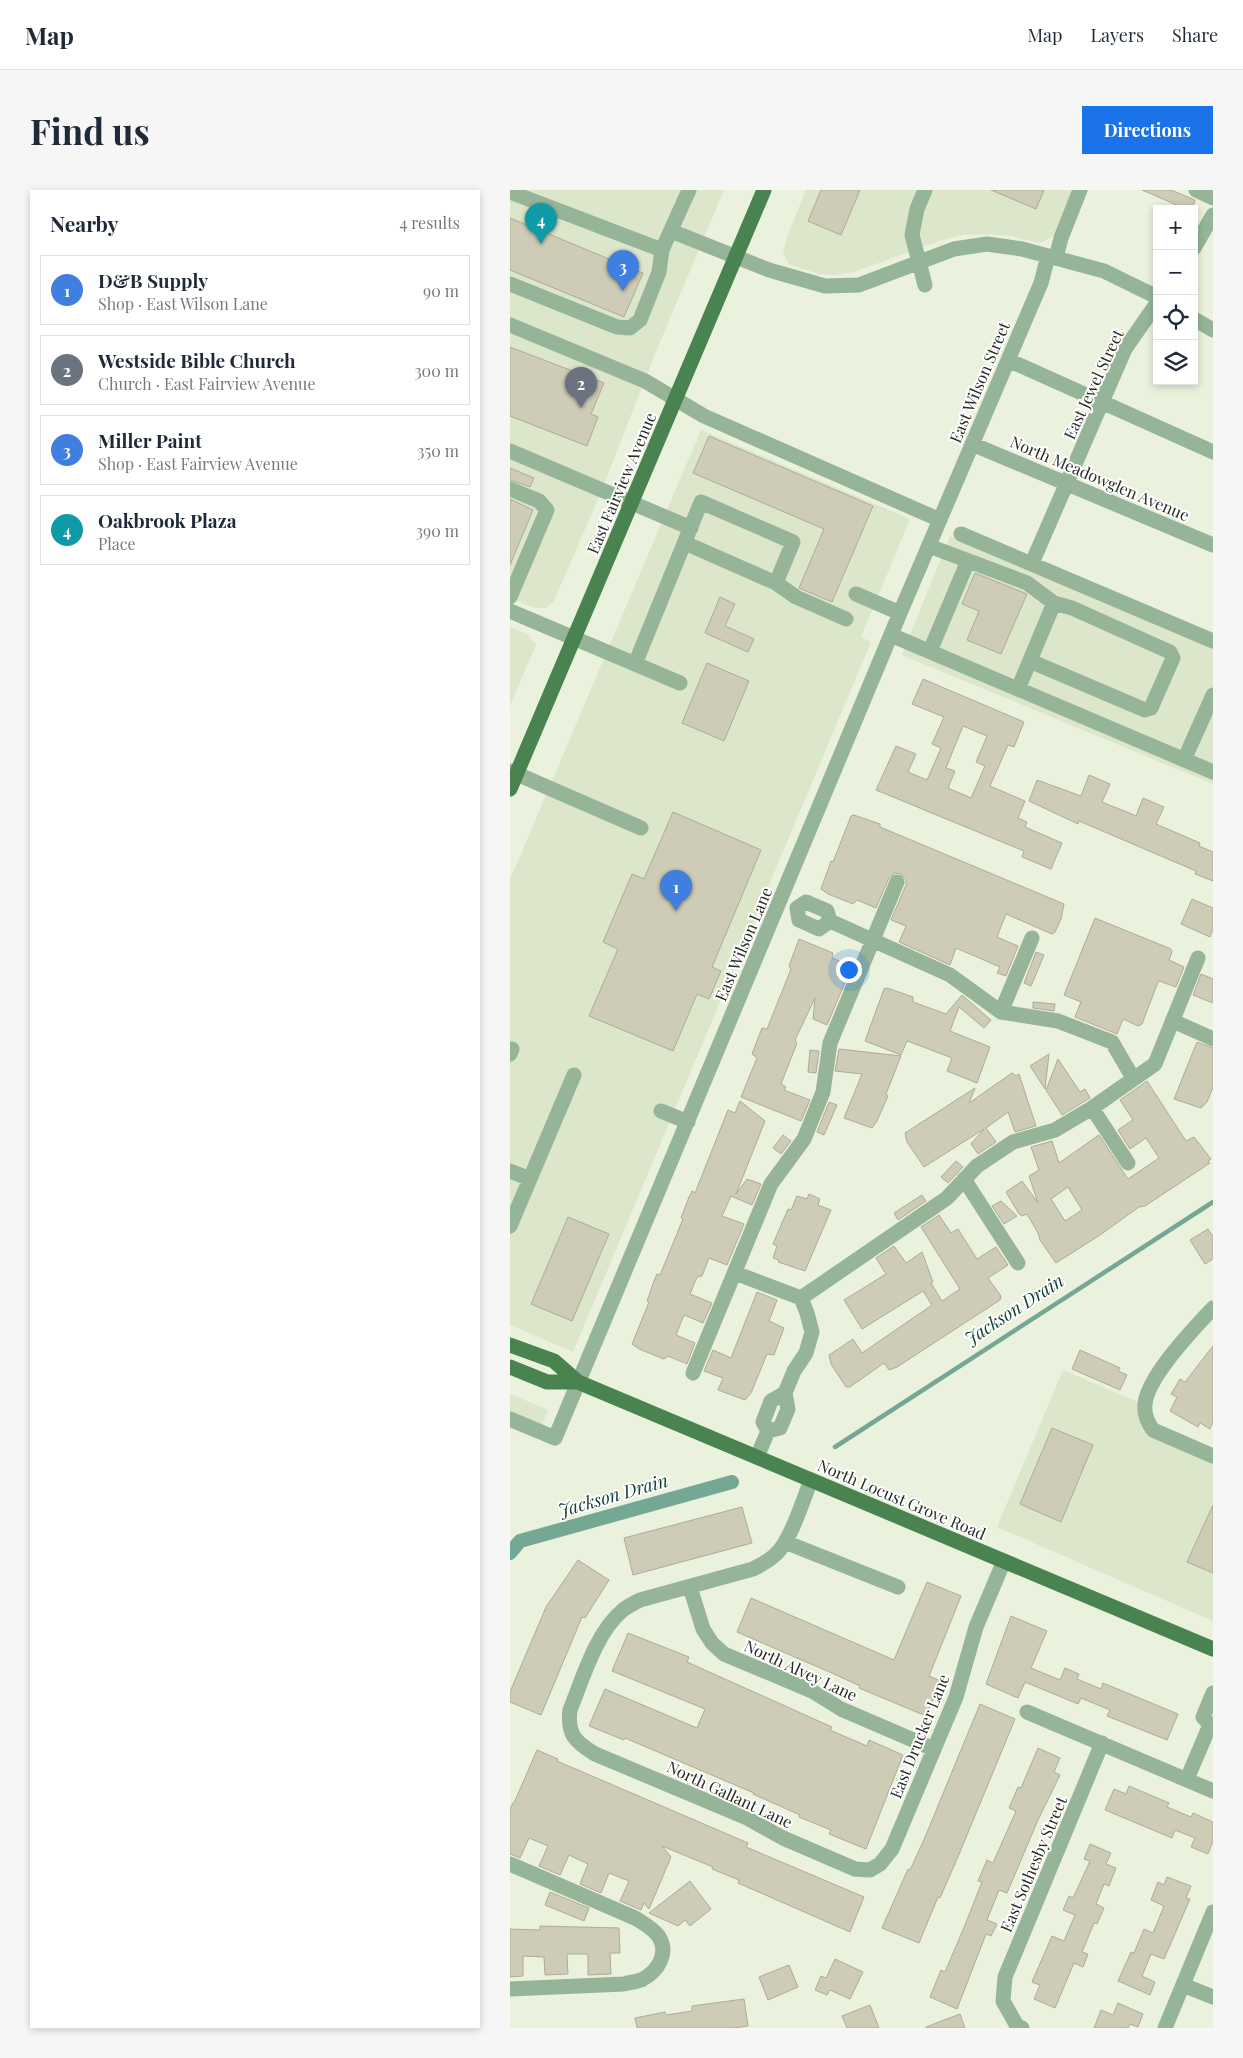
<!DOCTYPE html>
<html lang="en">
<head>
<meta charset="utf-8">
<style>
  :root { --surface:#fff; --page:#f6f6f7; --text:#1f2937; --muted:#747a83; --line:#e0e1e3; --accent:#1a73e8 }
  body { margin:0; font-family:"Playfair Display",serif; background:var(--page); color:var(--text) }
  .controls { position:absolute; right:15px; top:15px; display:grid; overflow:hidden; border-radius:0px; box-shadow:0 2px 8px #0003 }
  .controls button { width:45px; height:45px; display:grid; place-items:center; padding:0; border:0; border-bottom:1px solid var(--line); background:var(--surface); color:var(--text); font:25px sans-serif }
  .you { position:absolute; left:338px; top:779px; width:18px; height:18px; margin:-12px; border:4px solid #fff; border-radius:50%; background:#1a73e8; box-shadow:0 0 0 8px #1a73e833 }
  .badge { display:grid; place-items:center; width:32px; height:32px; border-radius:50%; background:var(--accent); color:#fff; font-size:16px; font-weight:700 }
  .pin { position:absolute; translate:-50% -41px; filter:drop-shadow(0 1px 2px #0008) }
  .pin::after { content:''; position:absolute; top:26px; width:18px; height:15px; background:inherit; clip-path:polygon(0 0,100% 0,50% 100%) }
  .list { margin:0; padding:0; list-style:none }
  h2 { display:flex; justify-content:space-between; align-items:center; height:65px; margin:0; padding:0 20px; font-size:21px }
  h2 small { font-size:16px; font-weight:400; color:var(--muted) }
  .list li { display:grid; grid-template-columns:32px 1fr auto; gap:15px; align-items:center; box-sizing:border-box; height:70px; margin:0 10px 10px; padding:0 10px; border:1px solid var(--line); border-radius:0px }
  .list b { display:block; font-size:19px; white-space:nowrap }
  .list p { margin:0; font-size:16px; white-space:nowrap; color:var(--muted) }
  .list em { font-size:16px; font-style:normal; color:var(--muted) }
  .icon { flex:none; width:28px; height:28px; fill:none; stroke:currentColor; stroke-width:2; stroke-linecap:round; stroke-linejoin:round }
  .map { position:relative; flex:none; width:703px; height:1838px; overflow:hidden; border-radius:0px }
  header { display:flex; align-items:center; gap:30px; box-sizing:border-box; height:70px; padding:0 25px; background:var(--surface); border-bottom:1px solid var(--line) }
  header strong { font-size:24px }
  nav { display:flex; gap:28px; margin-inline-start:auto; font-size:18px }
  .intro { display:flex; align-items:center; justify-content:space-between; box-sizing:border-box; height:120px; padding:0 30px }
  h1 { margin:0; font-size:35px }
  .button { padding:12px 22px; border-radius:0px; background:var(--accent); color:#fff; font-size:18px; font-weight:700 }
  main { display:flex; gap:30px; padding:0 30px }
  aside { flex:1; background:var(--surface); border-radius:0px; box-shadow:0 2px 8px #0003 }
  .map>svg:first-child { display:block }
  .built { fill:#dce6ca }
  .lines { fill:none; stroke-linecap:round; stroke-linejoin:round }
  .stream { stroke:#75a795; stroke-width:4.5 }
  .canal { stroke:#75a795; stroke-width:14 }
  .building { fill:#cecbb6; stroke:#aeab96; fill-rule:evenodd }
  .minor { stroke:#96b598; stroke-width:15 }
  .major { stroke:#498450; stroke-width:15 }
  .labels { text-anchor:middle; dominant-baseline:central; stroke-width:4; stroke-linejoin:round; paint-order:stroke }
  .street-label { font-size:16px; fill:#282b23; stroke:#fff }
  .water-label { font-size:18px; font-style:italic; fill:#144033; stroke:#fff }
</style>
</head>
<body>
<header>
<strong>Map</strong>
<nav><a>Map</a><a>Layers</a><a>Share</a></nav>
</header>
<div class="intro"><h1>Find us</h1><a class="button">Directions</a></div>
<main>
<aside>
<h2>Nearby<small>4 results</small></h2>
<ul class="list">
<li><span class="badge" style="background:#3f7fe0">1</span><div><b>D&amp;B Supply</b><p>Shop · East Wilson Lane</p></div><em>90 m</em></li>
<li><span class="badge" style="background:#6b7280">2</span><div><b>Westside Bible Church</b><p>Church · East Fairview Avenue</p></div><em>300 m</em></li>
<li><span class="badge" style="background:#3f7fe0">3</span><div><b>Miller Paint</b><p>Shop · East Fairview Avenue</p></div><em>350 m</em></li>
<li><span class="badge" style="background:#0f9aa8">4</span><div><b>Oakbrook Plaza</b><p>Place</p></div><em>390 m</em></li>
</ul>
</aside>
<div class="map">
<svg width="703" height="1838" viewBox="0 0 703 1838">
  <rect width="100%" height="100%" fill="#eaf1dc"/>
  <path class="built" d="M0,0h214l-69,164 -57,145 -44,102 -8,7h-11l-25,-10z
    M296,0h273l-20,48 -6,-2 -13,7 -29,-7 -24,-2 -23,1 -22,5 -88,32 -19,3 -16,-1 -30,-10 -6,-11 4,-16z
    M191,240l209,89 -49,118 10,5 -298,710 -63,-27v-445z
    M440,346l263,111v137l-311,-129z
    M0,437l17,7 9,11 -26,60z
    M553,1180l80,34 4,23 66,31v163l-216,-94z
    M0,1204l38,16 -12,29 -26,-11z"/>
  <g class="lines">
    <path class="stream" d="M325,1257l378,-245"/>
    <path class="canal" d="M0,1363l10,-12 212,-59"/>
  </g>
  <path class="building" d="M311,0h39l-19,45 -33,-14z
    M481,0h53l-8,19z
    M632,0h29l24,10 -3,9h-6z
    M0,28l133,55 -19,44 -114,-47z
    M0,157l94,36 -13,31 7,3 -11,29 -77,-30z
    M199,246l164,70 -41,96 -33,-14 25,-59 -131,-56z
    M0,278l24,10 -4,9 -20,-7z
    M0,309l23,11 -23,55z
    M465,383l52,21 -26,60 -34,-14 12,-29 -17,-7z
    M210,407l15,7 -10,22 29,13 -6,13 -43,-19z
    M197,473l42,18 -25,60 -42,-18z
    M413,489l101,43 -10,25 -6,-2 -18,41 35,15 -7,17 9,4 -2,5 37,16 -11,26 -29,-12 2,-6 -148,-61 20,-44 20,8 -8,18 19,8 14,-32 -9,-4 12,-27 -32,-13zM453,536l24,10 -11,26 9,4 -14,32 -23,-10 7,-17 -9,-3z
    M579,585l21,9 -8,18 32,13 2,1 7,-18 21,9 -8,17 44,19 -1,3 14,6v29l-18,-7 1,-3 -117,-50 -1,3 -49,-23 8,-21 44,16z
    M163,622l88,38 -49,117 9,4 -12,28 -12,-5 -24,57 -84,-35 29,-67 -15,-7 29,-68 12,5z
    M344,625l26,9v3l184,77 -3,15 -6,13 -3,2 -46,-20 -9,23 21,9 -12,30 -9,-3 3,-6 -44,-19 -6,17 -51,-23 7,-16 -15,-6 15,-35v-5l-5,-6 -6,-1 -6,5 -13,30 -19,-8 -4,4 -25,-10 -7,-5 10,-28 2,1 18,-46z
    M682,709l21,9v21l-3,8 -29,-13z
    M585,728l76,31 1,3 -3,8 15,7 -8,20 -17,-6 -1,1 -16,42 -4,2 -15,-7 -6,15 -42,-17 6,-15 -17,-7z
    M289,749l34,14 -1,5 20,8 -25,59 -14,-6 2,-21 -20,42 2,3 -16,41 5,3 -2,3 26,10 -9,21 -60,-24 16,-39 -5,-4 10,-26 5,1 24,-60 -2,-3z
    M526,762l8,3 -13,31 -7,-3z
    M691,784l12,5v24l-20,-8z
    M377,798l26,9v5l33,12 16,-19 29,25 -7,8 -25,-21 -9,24 40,16 -13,36 -30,-12 5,-13 -26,-10 -19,-7 -6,14 -36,-14 19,-52z
    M523,812l22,2 -1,7 -21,-3z
    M687,852l16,6v39l-6,15 -6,6 -27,-9z
    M329,859l62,7 -15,38 2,2 -11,25 -5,7 -28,-10 18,-44 -27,-3z
    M300,860l9,1 -3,22 -8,-1z
    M539,864l-4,35 -15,-23z
    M548,869l22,33 5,-3 5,9 -28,17 -16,-25z
    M502,883l4,3 3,-2 17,52 -21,6 -7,-20 -22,16 10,14 -18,12 -7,-10 13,-15 -60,38 -17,-25 -2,-9 70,-45 -6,15z
    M637,891l39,60 8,-4 17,22 -3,2 2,2 -65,43 -6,1 -39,28 -44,28 -16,-23 -2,-7 -11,-19 -5,2 -3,-2 -13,-22 16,-11 16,22 -9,-27 10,-6 -8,-23 21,-6 7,22 40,-28 29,44 31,-21 -13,-20 -16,11 -12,-19 15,-10 -13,-20zM558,997l14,23 -17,11 -14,-22z
    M230,911l25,20 -29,73 11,-15 14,5 -9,21 -21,-9 -9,20 22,8 -17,41 -18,-7 -7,18 -5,1 -7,17 22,9 -9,20 -19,-8 -8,20 19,8 -8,21 -19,-8 -4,3 -25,-10 -7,-5 17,-42 -2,-1 7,-20 3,-7 3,1 23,-56 -2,-1 8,-21 3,-6 3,2 33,-83 7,3z
    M319,912l8,3 -13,30 -7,-3z
    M273,945l8,6 -10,13 -8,-6z
    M446,971l7,6 -15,16 -7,-6z
    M299,1004l11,5 -2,6 13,5 -26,61 -27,-9 1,-2 -6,-2 4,-12 -4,-2 15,-35 3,1 6,-14 10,3z
    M412,1005l4,6 -28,19 -4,-7z
    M491,1011l16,15 -13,8 -12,-18z
    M429,1025l12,18 7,-4 19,30 19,-12 12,18 -20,13 13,18 -1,4 -103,67 -8,3 -5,-7 -34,24h-4l-15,-23 -2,-9 24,-16 9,14 70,-48 -9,-14 -61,38 -18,-29 42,-26 -10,-16 18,-12 12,17 16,-11 11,30 -2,1 11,18 18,-12 -39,-62z
    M58,1027l41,17 -37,87 -41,-17z
    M698,1039l5,7v23l-8,5 -15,-24z
    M247,1102l20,8 -8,21 15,7 -10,27 -7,-1 -16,39 -6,7 -27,-10 5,-12 -19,-7 9,-21 18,8z
    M703,1156v76l-3,7 -10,-6 -2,4 -28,-16 7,-14 -6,-3 9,-15 5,3z
    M570,1160l40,18 -2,3 9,4 -7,15 -48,-21z
    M542,1238l41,17 -32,77 -41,-18z
    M703,1315v68l-26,-11z
    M232,1317l10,36 -119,32 -9,-37z
    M68,1370l31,20 -24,38 -3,-1 -41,98 -31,-13v-10l36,-85z
    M417,1392l34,14 -32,80 12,5 -15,35 -67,-28 1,-2 -26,-12 -97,-42 14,-34 143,62z
    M501,1426l36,15 -16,37 29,12 5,-12 14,6 -2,5 24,10 2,-6 75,31 -11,26 -60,-24 3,-6 -29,-12 -3,6 -53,-22 -7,16 -32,-14z
    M118,1443l61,24 -2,5 145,65 -2,3 37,16 2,-6 34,15 -37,94 -37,-15 2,-4 -32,-13 1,-2 -47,-21 1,-1 -129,-55 -1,2 -35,-14 16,-37 92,39 8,-19 -93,-38z
    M470,1514l35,15 -55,133 -20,46 -2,-1 -19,46 -37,-15 26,-59 2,1 13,-28z
    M528,1558l22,10 -6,14 6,3 -22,45 -31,73 -8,-3 -12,30 10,4 -6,12 -5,-2 -29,75 -27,-12 11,-27 4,2 20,-47 17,-43 -4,-1 9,-21 6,3 23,-52 -7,-3 9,-21 3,1z
    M27,1560l21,9 -1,2 191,82 -2,4 118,50 -14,35 -112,-49 1,-3 -27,-11 1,-2 -51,-21 9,11 -22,52 -5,-6 -3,7 -21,-9 9,-20 -20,-8 -8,20 -21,-9 8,-20 -19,-9 -9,20 -21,-9 9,-20 -19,-8 -9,20 -10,-4v-45l3,-6h1z
    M619,1596l40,17 -2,4 24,10 2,-4 20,9v19l-5,13 -17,-7 4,-9 -20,-8 -3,8 -67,-28 9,-21 12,5z
    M580,1654l21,9 -5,11 10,4 -7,18 -5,-2 -8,20 8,4 -7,16 -3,-1 -12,29 6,2 -5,13 -9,-4 -19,45 -21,-9 6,-14 -8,-3 20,-46 12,5 11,-26 -12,-5 6,-14 4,2 17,-37 -6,-2z
    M657,1687l24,9 -5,12 4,1 -26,60 -13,-5 -9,22 13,6 -5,13 -32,-14 13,-29 3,1 10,-24 9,4 11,-27 -13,-6 7,-18 6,3z
    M180,1691l21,28 -21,17 -5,-6 -7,6 -29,-13z
    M40,1702l39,16 -5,13 -39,-16z
    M30,1736l79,2 1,25h-10l1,21 -23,1v-21h-21l1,20 -23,1 -1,-18 -21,-1v20l-13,1v-48l30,1z
    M325,1769l28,13 -13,27 -20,-9 -3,5 -12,-5 6,-14 5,2z
    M279,1775l9,22 -30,13 -9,-23z
    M234,1809l4,27 -14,2h-97l-2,-10 30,-6 1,3 26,-4v-5z
    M608,1813l25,11 -5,13 -8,-3 -2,4h-34l7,-18 12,5z
    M360,1815l9,23h-32l-5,-12z
    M450,1824l5,14h-39v-1z"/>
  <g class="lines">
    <path class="minor" d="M415,0l-8,19 -5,26 13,50
      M686,0l17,8
      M0,2l152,58
      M161,41l98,39 56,16 34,-1 95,-36 33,-5 35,5 82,22 53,26
      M684,58l19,-33
      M546,68l5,-20 19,-48
      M0,94l107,43 13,1 10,-8 19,-48 3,-22 27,-60
      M684,129l19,11
      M0,135l135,56 59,35 236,104
      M498,170l205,92
      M462,254l241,101
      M0,261l181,77
      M0,299l29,12 8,9 -37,87
      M451,344l252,107
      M419,356l98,37 27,20 -36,86
      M522,373l93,-214 32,-46
      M266,393l20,14 50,22
      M346,404l44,19
      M0,421l170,72
      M381,445l322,137
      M420,461l38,-90
      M520,471l115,49 6,-2 22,-50 -3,-6 -98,-44 -18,-5
      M125,474l66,-162 92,40 -17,41 -91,-40
      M674,570l29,-65
      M0,581l131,57
      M296,712l21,9 3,10 -11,8 -20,-9 -2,-12z
      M320,731l120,54 51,37 57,9 54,21 21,36
      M491,822l31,-74
      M663,831l40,18
      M0,864l2,-5
      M582,918l36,55
      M151,921l27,11
      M0,981l20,8
      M454,989l54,84
      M0,1036l64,-151
      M225,1083l66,25 6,15 5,19 -6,21 -12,18 -9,22 3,16 -8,19 -12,3 -5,-9 8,-21 14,-8
      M291,1108l146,-100 30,-32 36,-24 42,-12 37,-22 63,-44 43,-106
      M703,1118c-19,20 -67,70 -68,97 -1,9 3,18 8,25l60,26
      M183,1183l78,-189 33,-45 19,-47 7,-49 67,-161
      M0,1229l45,19 345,-825 141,-330 7,-27
      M247,1267l11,-26
      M301,1290c-8,20 -20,60 -35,74 -7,7 -15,11 -23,15l-113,31c-6,3 -12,6 -17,10 -27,22 -40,68 -53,100 -3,24 5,32 25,44l150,63 38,21 72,31 15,1 10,-6 12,-15 64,-152 20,-70 28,-66
      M275,1352l113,45
      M180,1397l13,42 9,14 12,11 88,37 29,18 93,40
      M703,1503l-10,24 7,8h3
      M517,1522l186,79
      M677,1589l23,-54
      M0,1674l125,54c8,5 19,11 24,19 10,16 -1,34 -16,42 -5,3 -13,3 -19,5l-114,5
      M673,1795l30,12
      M512,1838l-5,-2 -14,-25 2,-24 97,-234
      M655,1838l48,-116"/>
    <path class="major" d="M0,599l254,-599
      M0,1155l44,16 24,21 635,267
      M0,1177l37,15h31"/>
  </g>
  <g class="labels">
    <g class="street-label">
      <text transform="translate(469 192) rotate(-67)">East Wilson Street</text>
      <text transform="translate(583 194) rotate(-65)">East Jewel Street</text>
      <text transform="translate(590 288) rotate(23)">North Meadowglen Avenue</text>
      <text transform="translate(111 293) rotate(-67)">East Fairview Avenue</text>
      <text transform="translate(233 754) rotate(-67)">East Wilson Lane</text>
      <text transform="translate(392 1309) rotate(23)">North Locust Grove Road</text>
      <text transform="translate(291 1480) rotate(25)">North Alvey Lane</text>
      <text transform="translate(409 1546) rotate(-68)">East Drucker Lane</text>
      <text transform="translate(220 1604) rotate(25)">North Gallant Lane</text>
      <text transform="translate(523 1674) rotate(-67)">East Sothesby Street</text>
    </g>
    <g class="water-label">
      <text transform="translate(504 1119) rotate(-33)">Jackson Drain</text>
      <text transform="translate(103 1305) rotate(-16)">Jackson Drain</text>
    </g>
  </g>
</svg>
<div class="controls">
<button>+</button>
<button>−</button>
<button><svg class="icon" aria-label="locate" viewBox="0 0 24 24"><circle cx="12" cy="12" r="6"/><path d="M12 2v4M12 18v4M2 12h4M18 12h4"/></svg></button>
<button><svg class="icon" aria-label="layers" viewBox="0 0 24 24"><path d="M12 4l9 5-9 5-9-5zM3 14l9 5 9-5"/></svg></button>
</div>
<div class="you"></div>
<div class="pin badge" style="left:166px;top:721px;background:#3f7fe0">1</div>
<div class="pin badge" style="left:71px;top:218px;background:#6b7280">2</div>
<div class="pin badge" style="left:113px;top:101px;background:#3f7fe0">3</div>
<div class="pin badge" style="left:31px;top:54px;background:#0f9aa8">4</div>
</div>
</main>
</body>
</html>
